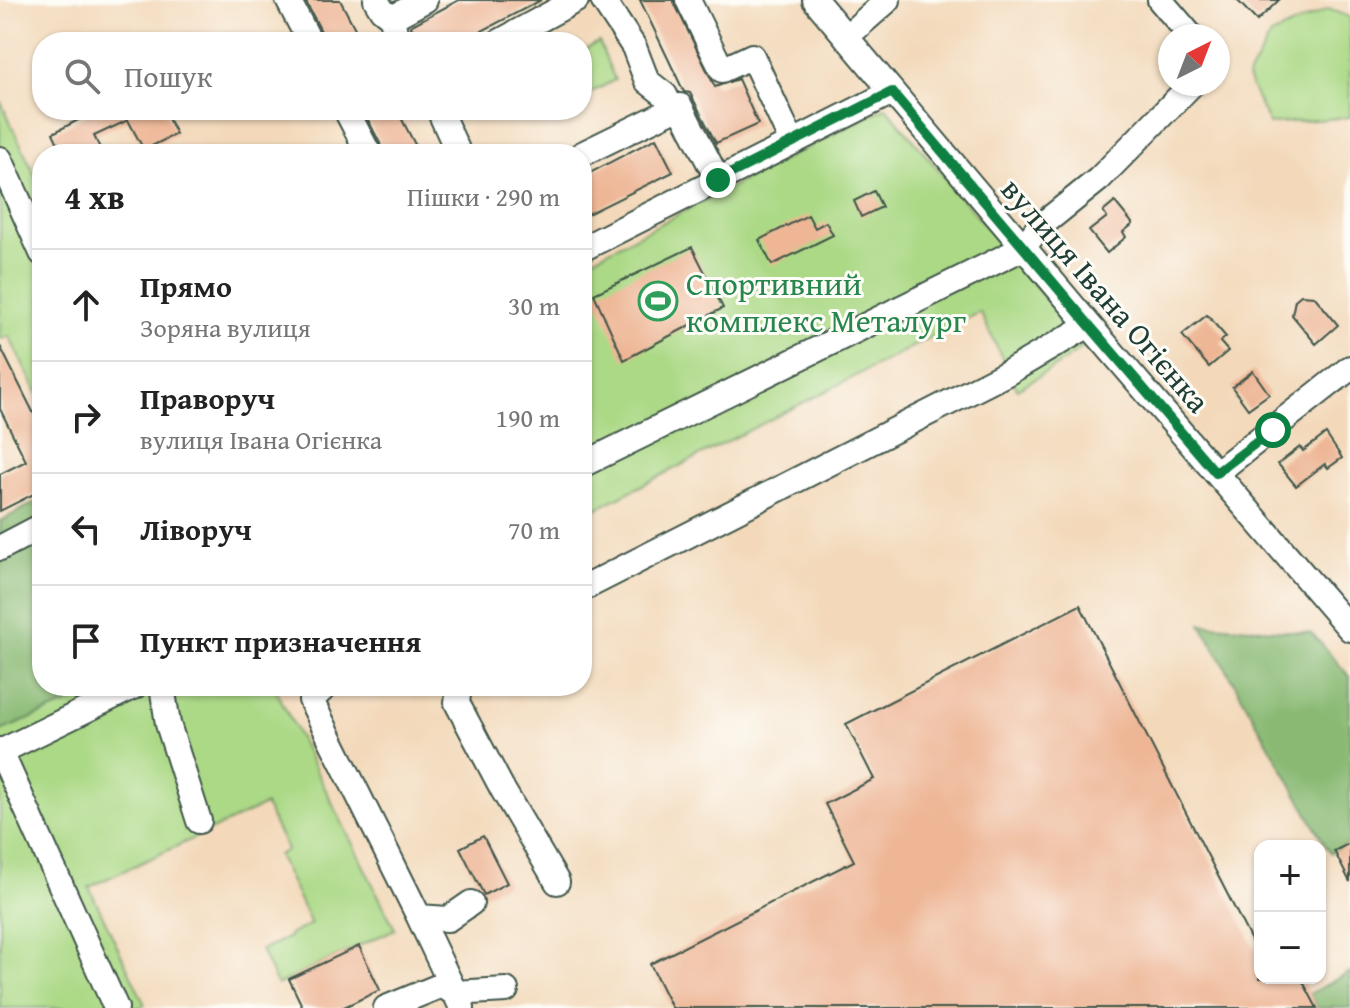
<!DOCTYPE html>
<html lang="uk">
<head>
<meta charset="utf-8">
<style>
  :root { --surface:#fff; --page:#f2f2f2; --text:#222; --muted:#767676; --line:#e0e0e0 }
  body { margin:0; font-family:"Gentium Book Plus",serif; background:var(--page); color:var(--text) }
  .controls { position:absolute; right:24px; bottom:24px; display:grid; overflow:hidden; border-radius:16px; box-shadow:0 2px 6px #0004 }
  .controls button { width:72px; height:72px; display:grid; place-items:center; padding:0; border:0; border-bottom:2px solid var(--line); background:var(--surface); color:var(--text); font:40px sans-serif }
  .compass { position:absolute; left:1158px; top:24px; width:72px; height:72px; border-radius:50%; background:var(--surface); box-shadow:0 2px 6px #0004; rotate:42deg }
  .stop { position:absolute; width:24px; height:24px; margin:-18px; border:6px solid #0b8043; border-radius:50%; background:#fff }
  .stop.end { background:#0b8043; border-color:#fff; box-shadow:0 2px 8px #0008 }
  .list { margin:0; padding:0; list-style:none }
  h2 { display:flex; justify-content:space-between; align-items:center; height:104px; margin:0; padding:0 32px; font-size:34px }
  h2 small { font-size:26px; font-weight:400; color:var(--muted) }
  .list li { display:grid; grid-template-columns:52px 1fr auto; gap:24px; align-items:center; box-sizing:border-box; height:112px; padding:0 32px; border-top:2px solid var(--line) }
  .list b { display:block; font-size:30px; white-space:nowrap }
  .list p { margin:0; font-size:26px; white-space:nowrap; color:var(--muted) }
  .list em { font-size:26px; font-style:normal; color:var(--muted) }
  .icon { flex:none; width:44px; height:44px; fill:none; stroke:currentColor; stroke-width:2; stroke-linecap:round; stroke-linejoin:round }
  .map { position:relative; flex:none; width:1350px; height:1008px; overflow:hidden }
  .search { position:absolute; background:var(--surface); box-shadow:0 2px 6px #0004; left:32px; top:32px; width:560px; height:88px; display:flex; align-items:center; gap:20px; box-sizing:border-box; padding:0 28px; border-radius:32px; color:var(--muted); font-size:30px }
  .panel { position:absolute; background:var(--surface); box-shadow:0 2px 6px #0004; left:32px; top:144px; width:560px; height:552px; border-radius:32px }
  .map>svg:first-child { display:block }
  .green { fill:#acd986; stroke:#668b5d; stroke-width:2 }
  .forest { fill:#89b973; stroke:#547b54; stroke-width:2 }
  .building { fill:#eeb695 }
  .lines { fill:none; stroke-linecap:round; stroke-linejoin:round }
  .minor-casing { stroke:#3f5448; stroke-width:28 }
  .minor { stroke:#fff; stroke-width:24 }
  .route { stroke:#0b8043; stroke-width:10 }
  .labels { text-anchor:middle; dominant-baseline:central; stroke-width:6; stroke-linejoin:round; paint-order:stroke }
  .leisure-label { font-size:32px; fill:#27864d; stroke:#fdfcf7; text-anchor:start }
  .street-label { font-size:32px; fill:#1f3d34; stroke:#fdfcf7 }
</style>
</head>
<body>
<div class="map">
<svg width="1350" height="1008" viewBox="0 0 1350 1008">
  <rect width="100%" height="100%" fill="#fdfcf7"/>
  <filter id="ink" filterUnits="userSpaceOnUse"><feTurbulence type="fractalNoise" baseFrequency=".0125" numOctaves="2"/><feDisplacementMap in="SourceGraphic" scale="16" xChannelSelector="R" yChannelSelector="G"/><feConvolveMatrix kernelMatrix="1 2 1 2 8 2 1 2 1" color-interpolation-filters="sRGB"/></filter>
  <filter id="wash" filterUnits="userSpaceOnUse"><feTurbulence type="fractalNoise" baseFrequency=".006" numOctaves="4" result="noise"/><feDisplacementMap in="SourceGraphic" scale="32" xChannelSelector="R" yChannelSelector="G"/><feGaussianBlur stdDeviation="1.8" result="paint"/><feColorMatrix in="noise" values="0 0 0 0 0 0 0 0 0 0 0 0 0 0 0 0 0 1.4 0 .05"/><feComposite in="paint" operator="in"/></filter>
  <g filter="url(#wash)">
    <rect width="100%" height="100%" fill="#f3d9ba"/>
    <path class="green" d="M1328,9l22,8v100l-81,7 -22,-46 24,-43z
      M599,42l16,38 -33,17v-46z
      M0,100l42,90v212l-33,-66 -9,3z
      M886,107l199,239 -30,21 -38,22 -37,-77 -398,204v-252z
      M111,686h163l121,243 -118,56 -16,-35 28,-13v-2l22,-11 -33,-69 9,-5 -22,-45 -176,82 56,118 -7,3h-138v-277z"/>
    <path class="forest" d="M42,499v187h69l-111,45v-210z
      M1201,624l111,9 38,44v166l-20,10z
      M1350,972v36h-33l-8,-14z"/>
    <g id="blocks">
      <path class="building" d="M305,0h35l22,42h-37l-2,-7z
        M459,0h82l-80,42h-41l-2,-7 -8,-9z
        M640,0h33l42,87 23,-8 20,45 -42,19 -26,-50 -6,-1z
        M1237,0h42l-22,21z
        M83,110h81l12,24 -32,16 -16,-30 -34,16 9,18h-40l-10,-21 33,-17z
        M363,110h34l23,44h-36l-2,-7z
        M656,138l17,34 -91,45v-40z
        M874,191l8,16 -21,10 -7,-16z
        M1115,202l18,22 -10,8 3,5 -19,16 -18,-22 18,-14 -4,-5z
        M808,215l7,13 11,-6 7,13 -61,30 -13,-25z
        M692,247l31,61 -99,52 -30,-66z
        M1301,295l13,1 24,29 -22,19 -24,-29 3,-15z
        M1207,315l19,22 -6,5 8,9 -19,16 -27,-32z
        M0,346l42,84v60l-42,21v-37l26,-13 -26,-52z
        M1253,371l16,23 -21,15 -16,-22z
        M1326,434l16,24 -14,10 -3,-4 -29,22 -18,-22 22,-17 3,4z
        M1080,605l180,353v20h41l16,30h-645l-22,-44 204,-103 -29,-57 49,-25 -28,-55z
        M483,836l24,47 -23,12 -24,-47z
        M1350,843v39l-16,-31z
        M359,946l21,44 -38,18h-39l-14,-29z"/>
    </g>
  </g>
  <g filter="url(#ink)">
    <use href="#blocks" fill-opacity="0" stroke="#3f5448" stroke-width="2"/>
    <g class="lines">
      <g class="minor-casing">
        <path id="minor" d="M288,0l22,42
          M376,0l6,10 10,8
          M603,0l31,47 13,34 18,14 7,15
          M688,0l34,70 30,-14 40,86
          M815,0l274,325 261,304
          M1160,0l31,36
          M846,37l42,-37
          M405,42l-9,-5 -4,-19 33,-18
          M499,42l77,-42
          M346,110l23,44
          M439,110l20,44
          M582,154l98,-48 38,74
          M0,159l42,94
          M582,249l310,-157
          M582,465l441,-217 15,-20 61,-49 93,-95
          M1216,473l134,-105
          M0,548l42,-22
          M582,589l427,-217 80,-47
          M162,686l6,38 31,97
          M326,686l-15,14 108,217
          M459,686l-2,17 46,87 54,92
          M0,750l116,258
          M0,752l135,-66
          M386,1008l56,-23 12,8 52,-3
          M462,1008l-43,-91 29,2 23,-16"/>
      </g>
      <use href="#minor" class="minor"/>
    </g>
  </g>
  <g class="lines" filter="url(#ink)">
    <path class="route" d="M718,180l174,-88 197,233 127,148 57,-43"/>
  </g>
  <defs>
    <g id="stadium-ring" transform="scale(2)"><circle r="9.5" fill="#fdfcf7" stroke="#2e9e5b" stroke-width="1.5"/><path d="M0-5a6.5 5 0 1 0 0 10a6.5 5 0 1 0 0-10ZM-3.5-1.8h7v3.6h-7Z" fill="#2e9e5b"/></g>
  </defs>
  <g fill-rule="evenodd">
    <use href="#stadium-ring" x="658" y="301"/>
  </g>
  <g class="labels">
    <g class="leisure-label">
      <text x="686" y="283">Спортивний<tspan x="686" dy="37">комплекс Металург</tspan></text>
    </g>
    <g class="street-label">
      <text transform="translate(1106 295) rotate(49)">вулиця Івана Огієнка</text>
    </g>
  </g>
</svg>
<div class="controls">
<button>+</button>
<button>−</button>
</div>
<svg class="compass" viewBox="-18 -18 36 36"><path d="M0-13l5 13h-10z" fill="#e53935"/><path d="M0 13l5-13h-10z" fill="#767676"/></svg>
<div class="stop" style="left:1273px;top:430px"></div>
<div class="stop end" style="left:718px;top:180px"></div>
<div class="search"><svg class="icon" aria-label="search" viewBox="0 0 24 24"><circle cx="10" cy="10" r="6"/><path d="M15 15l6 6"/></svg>Пошук</div>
<section class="panel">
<h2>4 хв<small>Пішки · 290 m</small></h2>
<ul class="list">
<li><svg class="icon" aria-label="ahead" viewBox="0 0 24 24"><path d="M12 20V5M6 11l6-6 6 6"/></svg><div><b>Прямо</b><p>Зоряна вулиця</p></div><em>30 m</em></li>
<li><svg class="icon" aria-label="right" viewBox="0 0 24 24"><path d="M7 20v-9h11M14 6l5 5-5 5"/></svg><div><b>Праворуч</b><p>вулиця Івана Огієнка</p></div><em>190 m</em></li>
<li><svg class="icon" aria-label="left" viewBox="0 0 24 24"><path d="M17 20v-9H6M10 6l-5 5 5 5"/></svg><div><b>Ліворуч</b></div><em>70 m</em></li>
<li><svg class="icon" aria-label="arrive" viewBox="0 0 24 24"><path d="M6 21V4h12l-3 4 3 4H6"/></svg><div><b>Пункт призначення</b></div></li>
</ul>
</section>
</div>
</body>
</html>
